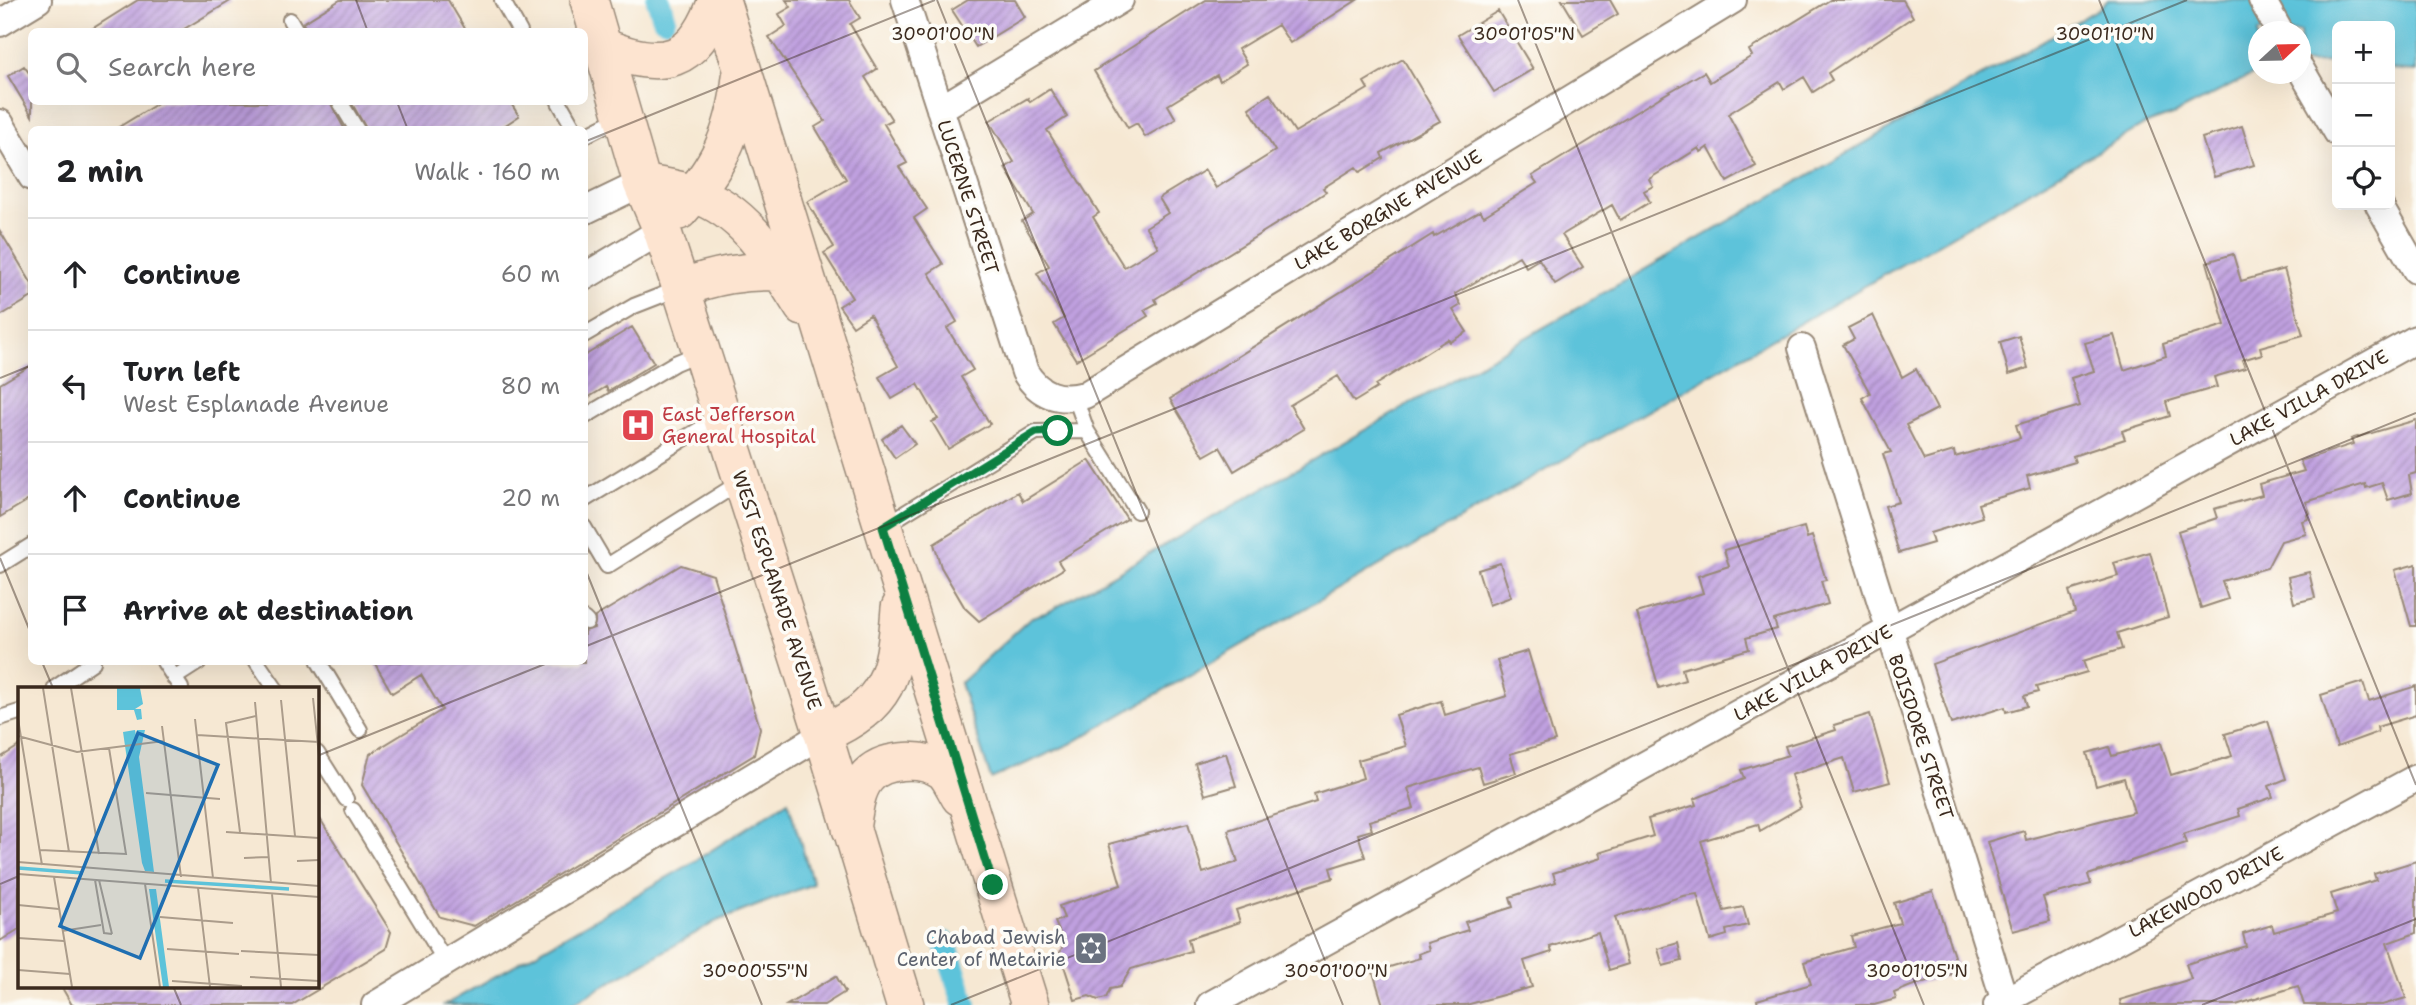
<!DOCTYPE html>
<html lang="en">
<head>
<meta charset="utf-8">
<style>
  :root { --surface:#fff; --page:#f2f2f2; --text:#202124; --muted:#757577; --line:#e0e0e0 }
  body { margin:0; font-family:"Shantell Sans",sans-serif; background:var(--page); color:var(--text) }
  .controls { position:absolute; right:21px; top:21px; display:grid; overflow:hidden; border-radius:10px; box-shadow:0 7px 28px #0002 }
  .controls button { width:63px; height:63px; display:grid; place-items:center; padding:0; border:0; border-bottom:2px solid var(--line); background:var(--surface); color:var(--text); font:35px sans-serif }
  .compass { position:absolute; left:2248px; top:21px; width:63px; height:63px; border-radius:50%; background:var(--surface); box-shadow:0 7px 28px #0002; rotate:68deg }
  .stop { position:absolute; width:21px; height:21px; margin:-16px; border:5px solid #0b8043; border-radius:50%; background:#fff }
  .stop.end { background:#0b8043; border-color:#fff; box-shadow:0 2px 7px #0008 }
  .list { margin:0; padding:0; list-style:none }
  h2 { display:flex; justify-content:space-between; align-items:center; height:91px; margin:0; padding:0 28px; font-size:30px }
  h2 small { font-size:23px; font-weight:400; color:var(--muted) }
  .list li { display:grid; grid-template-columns:46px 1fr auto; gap:21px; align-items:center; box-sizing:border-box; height:112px; padding:0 28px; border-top:2px solid var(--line) }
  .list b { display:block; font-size:26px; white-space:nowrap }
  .list p { margin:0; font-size:23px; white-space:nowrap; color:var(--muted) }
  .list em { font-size:23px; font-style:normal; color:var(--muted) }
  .icon { flex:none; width:38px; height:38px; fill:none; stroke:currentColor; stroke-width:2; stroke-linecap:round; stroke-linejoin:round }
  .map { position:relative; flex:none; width:2416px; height:1005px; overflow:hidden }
  .search { position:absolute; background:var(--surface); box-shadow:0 7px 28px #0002; left:28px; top:28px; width:560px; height:77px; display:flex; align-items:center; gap:18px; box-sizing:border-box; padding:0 24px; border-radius:10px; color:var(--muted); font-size:26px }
  .panel { position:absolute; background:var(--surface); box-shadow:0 7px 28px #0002; left:28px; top:126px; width:560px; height:539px; border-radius:10px }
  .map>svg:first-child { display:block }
  .water { fill:#5dc3da; stroke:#4c767c; stroke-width:2 }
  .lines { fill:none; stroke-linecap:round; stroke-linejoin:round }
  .canal { stroke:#5dc3da; stroke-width:24 }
  .building { fill:url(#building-hatch) }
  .lane-casing { stroke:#988978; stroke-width:18 }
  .street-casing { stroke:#988978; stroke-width:30 }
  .secondary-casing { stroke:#988978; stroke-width:40 }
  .lane { stroke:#fff; stroke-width:14 }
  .street { stroke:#fff; stroke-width:26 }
  .secondary { stroke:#fde4d0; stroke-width:37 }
  .route { stroke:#0b8043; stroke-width:9 }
  .ticks { fill:none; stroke:#3b2a1e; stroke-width:2; stroke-opacity:0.45 }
  .labels { text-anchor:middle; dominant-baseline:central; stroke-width:7; stroke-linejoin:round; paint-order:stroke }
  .street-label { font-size:19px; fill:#3b2a1e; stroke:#fdfcf7 }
  .health-label { font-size:19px; fill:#be3a42; stroke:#fdfcf7; text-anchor:start }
  .worship-label { font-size:19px; fill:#5b616d; stroke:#fdfcf7; text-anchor:end }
  .inset-river { fill:none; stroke:#5dc3da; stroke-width:3.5 }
  .inset-road { fill:none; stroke:#ab9c8b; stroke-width:2 }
  .view { fill:#1f6fb2; fill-opacity:0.15; stroke:#1f6fb2; stroke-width:3.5 }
  .inset-edge { fill:none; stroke:#3b2a1e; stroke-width:3.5 }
  .ticks-label { font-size:18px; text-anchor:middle; fill:#3b2a1e; stroke:#fdfcf7; stroke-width:7; stroke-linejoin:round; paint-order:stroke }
</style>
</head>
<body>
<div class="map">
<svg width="2416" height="1005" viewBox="0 0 2416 1005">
  <defs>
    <pattern id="building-hatch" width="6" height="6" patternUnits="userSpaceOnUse" patternTransform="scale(1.75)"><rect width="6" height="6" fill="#c0a0e0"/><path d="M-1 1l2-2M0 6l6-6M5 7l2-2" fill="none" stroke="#9d83b5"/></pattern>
  </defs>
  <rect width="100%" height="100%" fill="#fdfcf7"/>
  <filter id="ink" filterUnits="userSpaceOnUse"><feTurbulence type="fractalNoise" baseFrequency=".0143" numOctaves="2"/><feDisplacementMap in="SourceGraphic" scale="14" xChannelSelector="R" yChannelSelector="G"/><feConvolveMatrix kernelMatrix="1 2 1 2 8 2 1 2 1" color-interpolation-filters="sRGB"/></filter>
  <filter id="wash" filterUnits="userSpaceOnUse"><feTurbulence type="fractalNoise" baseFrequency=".00686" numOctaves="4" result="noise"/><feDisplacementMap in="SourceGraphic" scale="28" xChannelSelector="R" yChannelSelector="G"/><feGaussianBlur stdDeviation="1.57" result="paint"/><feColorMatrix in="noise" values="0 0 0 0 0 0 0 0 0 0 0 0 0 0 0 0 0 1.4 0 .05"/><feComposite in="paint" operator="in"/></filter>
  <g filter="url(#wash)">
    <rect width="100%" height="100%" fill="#f6e8d3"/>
    <path class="water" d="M2108,0h308v71l-26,-2v-43h-53v36l-36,1 -1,-31h-42v40l-83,42 -31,11 -1074,619 -79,35 -31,-96 72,-66 16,-5 1052,-604z
      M788,801l25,83 -96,37 -147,84h-125l242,-139z"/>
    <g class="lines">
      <path class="canal" d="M658,0l6,18
        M945,943l20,62"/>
    </g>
    <g id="blocks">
      <path class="building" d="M138,0h94l-53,32h-92z
        M340,0h108l19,32h-160l-4,-9z
        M786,0h63l11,18 -10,6 27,45 -12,8 27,43 -8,4 23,39 -8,4 28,42 -13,9 29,46 -14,9 28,49 -10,6 26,42 -12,7 29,47 -42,25 -16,-27 6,-3 -20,-35 -26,15 -13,-22 19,-11 -28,-51 -17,11 -14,-20 13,-8 -28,-45 10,-6 -27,-45 39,-23 -31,-52 10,-6 -56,-84 17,-11 -7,-12 12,-7z
        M968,0h47l10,17 -49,30 -24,-37z
        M1206,0h151l-67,43 -12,-18 -40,24 9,15 -27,17 -3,-6 -49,30 8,14 -31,18 -8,-14 -9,5 -34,-57z
        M1562,0h48l8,14 -35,21z
        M1830,0h73l10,17 -85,56 4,7 -19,12 -9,-15 -20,12 -4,-7 -52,32 28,52 -29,16 -19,-35 -7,5 -2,-4 -50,31 4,7 -9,5 6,11 -30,18 -8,-15 -50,30 21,32 -28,17 -16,-25 -13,8 -7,-11 -64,38 6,11 -8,5 14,22 -17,10 -2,-3 -73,46 2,3 -23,14 -16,-26 -48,29 14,24 -70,42 -14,-24 -16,9 -34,-57 263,-165 1,3 46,-26 4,5 53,-33 -5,-7 130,-80 42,-24 6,10 42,-26 -3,-6z
        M1498,11l35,58 -39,23 -36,-57z
        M1403,59l37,62 -59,32 2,5 -23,14 -4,-5 -33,21 3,4 -24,16 -147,91 2,4 -13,7 4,6 -72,44 -22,-36 10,-6 -27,-45 12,-7 -27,-45 11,-7 -28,-46 9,-6 -25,-41 39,-23 2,4 20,-13 17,28 -20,13 52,83 -6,4 31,50 34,-20 -12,-20 22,-14 -9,-15 46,-28 11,18 59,-37 -26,-43 21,-14 25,38 73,-43 -4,-7z
        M24,66l8,11v39l-24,-40z
        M160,102h170l15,28h-231z
        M351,102h159l9,14 -21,14h-131z
        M2242,126l12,39 -40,12 -12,-39z
        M0,231l32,53v13l-32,19z
        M2233,254l8,27 43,-12 19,66 -43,12 2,7 -20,6 3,8 -31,9 3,10 -51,15 4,14 -48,15 3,8 -52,17 2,6 -48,14 3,12 -52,16 4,13 -52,16 3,10 -34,10 -14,-47 14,-4 -16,-48 8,-2 -29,-54 8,-5 -27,-48 11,-6 -6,-11 25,-13 29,62 14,-8 21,40 -31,16 18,35 30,-9 1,6 65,-19 -4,-13 64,-19 -9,-28 23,-7 -9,-28 29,-8 10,35 42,-14 -3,-12 62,-19 -18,-63z
        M632,327l22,36 -46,28 -2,-4 -22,13v-44z
        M2019,336l9,32 -19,6 -9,-32z
        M32,365v133l-32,19v-133z
        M2416,420v53l-7,2 3,18 -24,7 -6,-17 -16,5 -1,-4 -59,18 4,11 -3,2 1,4 -6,2 4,13 -25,7 -14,27 -45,13 6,18 -27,9 -23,-77 39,-13 -3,-9 48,-14 -3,-11 45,-13 -4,-10 53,-17 -2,-5z
        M901,425l14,19 -20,14 -13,-19z
        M1089,460l38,59 -69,42 5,8 -84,52 -14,-13 -24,-41 -7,-23 84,-52 5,9z
        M1804,527l3,11 5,-2 14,44 -5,1 7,23 -54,16 3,9 -31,9 3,11 -67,20 3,11 -26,8 -22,-75 66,-20 -5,-17 31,-10 -5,-16z
        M2150,552l18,65 -51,16 5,16 -39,12 4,11 -51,15 2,5 -14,4 3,10 -21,6 -1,-5 -54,17 -19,-60 143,-52 -6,-21 49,-15 -4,-13z
        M1500,563l11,34 -22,8 -11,-35z
        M2416,564v62h-5l-16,-56z
        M681,565l32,10 47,153 -6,27 -280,171 -34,-9 -78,-132 8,-31 72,-44 -21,-35 -29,18 -18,-31h210v-31l10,-3 1,-11z
        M2309,572l6,26 -21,5 -6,-26z
        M1528,651l27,90 -45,13 6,19 -33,10 -5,-16 -70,21 6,20 -45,13 3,9 -14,4 7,23 -35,11 3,10 -97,32 4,12 -52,17 3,12 -60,18 -11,18 -10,2 -4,9 -8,2 -9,-4 -14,4 -15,-47 4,-11 -9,-20 9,-4 -5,-12 62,-21 -12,-41 79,-21 15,50 35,-11 -10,-32 88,-28 -2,-8 49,-16 -5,-18 48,-14 -10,-31 45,-14 4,14 62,-19 -10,-36z
        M2363,682l6,19 47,-15v29l-39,12 1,5 -41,15 -16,-52z
        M1870,714l20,68 -36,10 -10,-34 -53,17 10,32 -41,24 -2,-7 -57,17 23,70 19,-4 5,18 -22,5 1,5 -17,5 -13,-46 -14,2 -68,21 13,47 -19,6 -11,-38 -48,15 2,5 -28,9 8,26 -66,18h-83l-10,-33 47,-14 -2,-4 11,-4 -2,-7 41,-13 -3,-8 48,-15 -3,-10 46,-15 -3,-9 48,-15 -2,-5 54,-17 -5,-17 48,-14 -2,-6 50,-20 -3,-9 47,-15 -3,-9 51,-16 -2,-5z
        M2268,721l18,58 -17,7 4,11 -35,12 2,7 -57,18 3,9 -98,32 3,9 -48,13 7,24 -37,10 -26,-89 37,-11 2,9 108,-28 -10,-34 -28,8 -9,-33 22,-6 3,9 49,-13 10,32 61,-19 -7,-22z
        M19,746v183l-19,12v-183z
        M1226,753l10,33 -31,9 -10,-32z
        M317,814l74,118 -5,17 -94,56h-220l-11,-19h256z
        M2416,861v72l-29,10 19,55 -24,7h-78l-6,-19 -62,19h-115l-1,-5 71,-21 -5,-15 60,-18 -3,-12 29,-9 2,7 63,-19 -6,-19 45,-14 -2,-6z
        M1933,891l26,81 -48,14 -17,7 2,6 -22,6h-116l-1,-5 54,-16 -7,-22 50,-15 -3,-11 49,-13 -6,-20z
        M1678,943l4,18 -19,5 -5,-17z
        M836,976l9,16 -21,13h-37z"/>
    </g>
  </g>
  <g filter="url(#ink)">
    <use href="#blocks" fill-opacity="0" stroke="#988978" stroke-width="2"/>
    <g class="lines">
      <g class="lane-casing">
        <path id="lane" d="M502,0l18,32
          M290,20l7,12
          M340,102l17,28
          M559,102l16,28
          M584,136l37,-19
          M584,335l50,-29 46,-18
          M1075,397l12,34 50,80
          M584,417l91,-54 24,-10
          M584,500l136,-83
          M884,526l152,-94 51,-1
          M584,527l23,39 135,-85
          M0,565l32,-20
          M584,619l3,3
          M164,662l17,26
          M257,662l18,26
          M319,662l41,68
          M174,678l25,-16
          M55,688l38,-26
          M0,718l19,-6
          M317,753l29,46
          M353,810l94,154"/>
      </g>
      <g class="street-casing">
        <path id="street" d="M905,0l120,372c14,23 34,30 60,23l648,-395
          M2262,0l18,32
          M0,23l38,-23
          M2300,68l37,64
          M940,109l180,-109
          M0,123l32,54
          M2379,205l37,65
          M584,211l58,-28
          M584,277l78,-47
          M1802,348l204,657
          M375,1005l448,-271
          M1210,1005l1206,-666
          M1997,1005l419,-227"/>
      </g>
      <g class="secondary-casing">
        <path id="secondary" d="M589,0l53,183 20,47 19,58 142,446 82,271
          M721,0l309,1005
          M603,47c60,24 92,17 114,-47
          M642,183c17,3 36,6 53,11 54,19 79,68 108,113
          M679,211c39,-43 56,-77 62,-134
          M681,288c34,-12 63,-18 99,-16
          M823,734c65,-29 72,-58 77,-126
          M851,829c3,-17 4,-37 15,-51 16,-20 56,-21 76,-8 7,5 13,19 18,27"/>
      </g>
      <use href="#lane" class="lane"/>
      <use href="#street" class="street"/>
      <use href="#secondary" class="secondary"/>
    </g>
  </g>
  <g class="lines" filter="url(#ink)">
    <path class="route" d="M993,885l-110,-358 153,-95 22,-1"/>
  </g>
  <path class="ticks" d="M356,0l12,32M937,0l406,1005M1518,0l406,1005M2099,0l317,785M397,102l11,28M584,142l351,-142M0,378l32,-13M0,558l32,78M584,566l178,439M584,647l1603,-647M42,662l11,26M317,756l233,-94M0,884l19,-8M173,986l8,19M951,1005l1465,-592M2202,1005l214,-86"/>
  <defs>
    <g id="hospital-square" transform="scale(1.75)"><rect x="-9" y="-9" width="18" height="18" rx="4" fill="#e0444e" stroke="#fdfcf7"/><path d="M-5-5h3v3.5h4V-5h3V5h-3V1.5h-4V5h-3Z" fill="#fff"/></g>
    <g id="synagogue-square" transform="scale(1.75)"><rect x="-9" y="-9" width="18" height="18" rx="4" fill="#6b7280" stroke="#fdfcf7"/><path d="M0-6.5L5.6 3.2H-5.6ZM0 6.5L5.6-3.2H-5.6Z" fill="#fff"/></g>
  </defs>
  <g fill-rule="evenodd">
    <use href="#hospital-square" x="638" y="425"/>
    <use href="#synagogue-square" x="1091" y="948"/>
  </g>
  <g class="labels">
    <g class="street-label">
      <text transform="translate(968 197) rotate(72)">LUCERNE STREET</text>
      <text transform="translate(1388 210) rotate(-31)">LAKE BORGNE AVENUE</text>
      <text transform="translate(2309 398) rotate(-29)">LAKE VILLA DRIVE</text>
      <text transform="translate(777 590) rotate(72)">WEST ESPLANADE AVENUE</text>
      <text transform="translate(1813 673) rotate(-29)">LAKE VILLA DRIVE</text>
      <text transform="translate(1921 737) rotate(72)">BOISDORE STREET</text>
      <text transform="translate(2206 892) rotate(-28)">LAKEWOOD DRIVE</text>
    </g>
    <g class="health-label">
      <text x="662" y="414">East Jefferson<tspan x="662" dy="22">General Hospital</tspan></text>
    </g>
    <g class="worship-label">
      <text x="1066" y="937">Chabad Jewish<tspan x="1066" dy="22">Center of Metairie</tspan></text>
    </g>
  </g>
  <g transform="translate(18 687)">
    <rect width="301" height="301" fill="#f6e8d3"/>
    <path d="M99,1h23l3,16 -8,5h6l1,10 -5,1 -3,-10h-17zM117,43l1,5 1,-5h8l-6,27 15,115 -9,-1 -3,-8 -19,-131zM131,202h7l13,98h-6z" fill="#5dc3da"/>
    <path class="inset-river" d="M0,181l65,5M147,194l124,8"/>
    <path class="inset-road" d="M25,1l26,164M53,1l28,166M295,11l6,58M263,13l14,136M237,15l16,181M0,32l24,146M177,32l18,159M144,39l19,151M179,48l122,7M0,49l59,16 87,-11M128,106l74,6M208,145l93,6M222,145l-14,-109 30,-7M22,163l86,4 -17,-106M226,171l25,-1M279,174l22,-1M0,175l301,24M0,187l301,23M36,190l18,110M77,193l9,53 8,1M81,193l13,54M127,197l15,103M180,201l12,99M254,207l9,93M0,218l41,4M142,230l73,6M44,244l39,-6M0,251l46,3M149,262l72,5M223,264l78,4M0,283l52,4M232,290l69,4M154,294l70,5"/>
    <path class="view" d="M120,46l80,32 -78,193 -80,-32z"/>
    <rect width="301" height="301" class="inset-edge"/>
  </g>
  <g class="ticks-label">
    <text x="943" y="40">30°01'00"N</text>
    <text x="1524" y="40">30°01'05"N</text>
    <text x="2105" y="40">30°01'10"N</text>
    <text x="755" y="977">30°00'55"N</text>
    <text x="1336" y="977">30°01'00"N</text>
    <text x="1917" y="977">30°01'05"N</text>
  </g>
</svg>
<div class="controls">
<button>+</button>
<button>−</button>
<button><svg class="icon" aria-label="locate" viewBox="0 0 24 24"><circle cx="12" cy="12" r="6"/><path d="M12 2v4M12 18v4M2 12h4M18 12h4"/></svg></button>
</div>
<svg class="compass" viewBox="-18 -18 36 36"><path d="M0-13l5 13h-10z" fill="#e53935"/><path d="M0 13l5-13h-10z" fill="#757577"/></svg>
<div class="stop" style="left:1058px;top:431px"></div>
<div class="stop end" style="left:993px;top:885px"></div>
<div class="search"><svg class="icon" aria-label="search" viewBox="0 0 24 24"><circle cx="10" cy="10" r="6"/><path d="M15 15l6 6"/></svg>Search here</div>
<section class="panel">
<h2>2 min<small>Walk · 160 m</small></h2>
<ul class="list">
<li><svg class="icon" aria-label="ahead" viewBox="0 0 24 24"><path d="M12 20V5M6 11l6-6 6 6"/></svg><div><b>Continue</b></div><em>60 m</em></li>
<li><svg class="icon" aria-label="left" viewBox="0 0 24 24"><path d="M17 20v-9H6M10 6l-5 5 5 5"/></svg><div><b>Turn left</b><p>West Esplanade Avenue</p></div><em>80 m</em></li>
<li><svg class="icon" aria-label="ahead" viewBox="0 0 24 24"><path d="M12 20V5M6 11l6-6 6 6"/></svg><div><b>Continue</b></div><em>20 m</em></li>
<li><svg class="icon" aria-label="arrive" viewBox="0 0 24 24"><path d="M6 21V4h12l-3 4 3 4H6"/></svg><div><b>Arrive at destination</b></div></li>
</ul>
</section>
</div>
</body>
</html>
